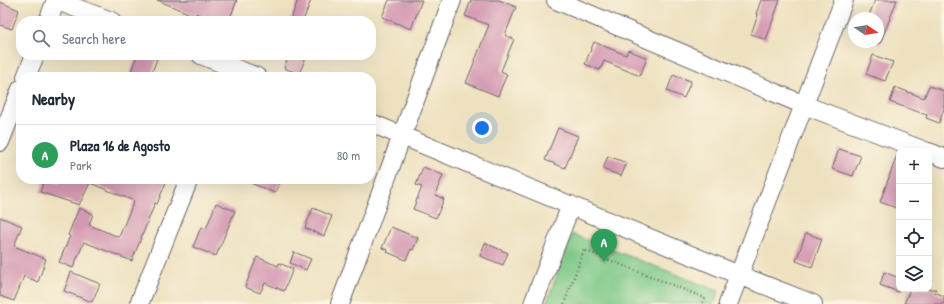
<!DOCTYPE html>
<html lang="en">
<head>
<meta charset="utf-8">
<style>
  :root { --surface:#fff; --page:#f6f6f7; --text:#1f2937; --muted:#747a83; --line:#e0e1e3; --accent:#db2777 }
  body { margin:0; font-family:"Patrick Hand",sans-serif; background:var(--page); color:var(--text) }
  .controls { position:absolute; right:12px; bottom:12px; display:grid; overflow:hidden; border-radius:8px; box-shadow:0 4px 16px #0002 }
  .controls button { width:36px; height:36px; display:grid; place-items:center; padding:0; border:0; border-bottom:1px solid var(--line); background:var(--surface); color:var(--text); font:20px sans-serif }
  .compass { position:absolute; left:848px; top:12px; width:36px; height:36px; border-radius:50%; background:var(--surface); box-shadow:0 4px 16px #0002; rotate:102deg }
  .you { position:absolute; left:482px; top:128px; width:14px; height:14px; margin:-10px; border:3px solid #fff; border-radius:50%; background:#1a73e8; box-shadow:0 0 0 6px #1a73e833 }
  .badge { display:grid; place-items:center; width:26px; height:26px; border-radius:50%; background:var(--accent); color:#fff; font-size:13px; font-weight:700 }
  .pin { position:absolute; translate:-50% -33px; filter:drop-shadow(0 1px 2px #0008) }
  .pin::after { content:''; position:absolute; top:21px; width:14px; height:12px; background:inherit; clip-path:polygon(0 0,100% 0,50% 100%) }
  .list { margin:0; padding:0; list-style:none }
  h2 { display:flex; justify-content:space-between; align-items:center; height:52px; margin:0; padding:0 16px; font-size:17px }
  h2 small { font-size:13px; font-weight:400; color:var(--muted) }
  .list li { display:grid; grid-template-columns:26px 1fr auto; gap:12px; align-items:center; box-sizing:border-box; height:60px; padding:0 16px; border-top:1px solid var(--line) }
  .list b { display:block; font-size:15px; white-space:nowrap }
  .list p { margin:0; font-size:13px; white-space:nowrap; color:var(--muted) }
  .list em { font-size:13px; font-style:normal; color:var(--muted) }
  .icon { flex:none; width:22px; height:22px; fill:none; stroke:currentColor; stroke-width:2; stroke-linecap:round; stroke-linejoin:round }
  .map { position:relative; flex:none; width:944px; height:304px; overflow:hidden }
  .search { position:absolute; background:var(--surface); box-shadow:0 4px 16px #0002; left:16px; top:16px; width:360px; height:44px; display:flex; align-items:center; gap:10px; box-sizing:border-box; padding:0 14px; border-radius:16px; color:var(--muted); font-size:15px }
  .panel { position:absolute; background:var(--surface); box-shadow:0 4px 16px #0002; left:16px; top:72px; width:360px; height:112px; border-radius:16px }
  .map>svg:first-child { display:block }
  .green { fill:#7bc886; stroke:#4e7560 }
  .building { fill:#d499b2 }
  .lines { fill:none; stroke-linecap:round; stroke-linejoin:round }
  .minor-casing { stroke:#696569; stroke-width:20 }
  .path { stroke:#696569; stroke-width:2.5; stroke-dasharray:1 3; stroke-linecap:butt }
  .minor { stroke:#fff; stroke-width:18 }
</style>
</head>
<body>
<div class="map">
<svg width="944" height="304" viewBox="0 0 944 304">
  <rect width="100%" height="100%" fill="#fcf5e5"/>
  <filter id="ink" filterUnits="userSpaceOnUse"><feTurbulence type="fractalNoise" baseFrequency=".025" numOctaves="2"/><feDisplacementMap in="SourceGraphic" scale="8" xChannelSelector="R" yChannelSelector="G"/><feConvolveMatrix kernelMatrix="1 2 1 2 8 2 1 2 1" color-interpolation-filters="sRGB"/></filter>
  <filter id="wash" filterUnits="userSpaceOnUse"><feTurbulence type="fractalNoise" baseFrequency=".012" numOctaves="4" result="noise"/><feDisplacementMap in="SourceGraphic" scale="16" xChannelSelector="R" yChannelSelector="G"/><feGaussianBlur stdDeviation="0.9" result="paint"/><feColorMatrix in="noise" values="0 0 0 0 0 0 0 0 0 0 0 0 0 0 0 0 0 1.4 0 .05"/><feComposite in="paint" operator="in"/></filter>
  <g filter="url(#wash)">
    <rect width="100%" height="100%" fill="#eee1bf"/>
    <path class="green" d="M572,234l147,57 -5,13h-168z"/>
    <g id="blocks">
      <path class="building" d="M157,0h80l-8,21h-12l-21,-8 -1,3z
        M298,0h13l-8,21h-13z
        M389,0h33l-11,29 -29,-12z
        M471,0h28l17,7 -11,28 9,4 -13,32 6,3 -9,22 -32,-13 23,-58 -24,-9z
        M761,0h19l-14,40 -15,-6 7,-19 -2,-1z
        M875,0h22l-17,44 -4,-2h2v-24h-10z
        M0,2l19,8 -7,19 -12,-4z
        M594,42l32,13 2,-5 19,8 -7,18 -36,-15 -4,9 -15,-6z
        M137,55h10l10,4 -7,18h-21z
        M289,55h18l-8,19 -15,-6z
        M873,55l20,7 -8,19 -19,-7z
        M673,75l18,6 -7,17 -17,-7z
        M929,86l15,5v18l-5,14 -13,-5 1,-3 -37,-13 5,-15 29,11z
        M558,128l20,8 -13,32 -20,-8z
        M839,149l22,7 -8,20 -21,-7z
        M897,155h2v54l-19,-7z
        M608,156l19,7 -6,13 -18,-7z
        M423,167l20,8 -8,20 9,4 -8,19 -23,-9 9,-22 -6,-2z
        M45,179l15,4 2,-4h97l7,3 -9,22 -2,-1 -23,58 -48,-19 -11,26 -14,-6 11,-26 -2,-1 11,-27 14,6 -4,11 30,12 15,-36 -44,-18 -11,22 -39,-13z
        M241,179h40l-6,14z
        M216,203l19,8 -19,45 -23,-9 8,-20 5,2z
        M313,208l19,8 -8,20 -19,-8z
        M0,217l22,9 -8,20 32,13 -8,23 -14,-6 -10,25 -14,-5z
        M391,227l27,11 -5,12 -2,-1 -5,11 -19,-8 1,-2 -6,-2z
        M806,233l16,6 -10,28 -16,-6z
        M485,243l23,10 -5,12 -23,-9z
        M294,252l17,7 -5,11 -16,-7z
        M257,257l21,9 1,-3 14,6 -9,22 -19,-8 -5,10 -15,-6z
        M71,272l29,12 -8,18 -28,-11z
        M884,272l15,6v14l-19,-7z
        M910,289h26l-2,3 10,4v8h-40z"/>
    </g>
  </g>
  <g filter="url(#ink)">
    <use href="#blocks" fill-opacity="0" stroke="#696569" stroke-width="1"/>
    <g class="lines">
      <g class="minor-casing">
        <path id="minor" d="M55,0l56,21
          M556,0l248,105 121,46
          M48,21l8,-21
          M201,55l56,22
          M26,77l9,-22
          M371,123l368,152 74,29
          M0,142l21,-53
          M929,152l15,6
          M139,304l50,-125
          M340,304l112,-304
          M533,304l38,-99
          M728,304l116,-304"/>
      </g>
      <path class="path" d="M564,304l20,-54 121,48 -3,6"/>
      <use href="#minor" class="minor"/>
    </g>
  </g>
</svg>
<div class="controls">
<button>+</button>
<button>−</button>
<button><svg class="icon" aria-label="locate" viewBox="0 0 24 24"><circle cx="12" cy="12" r="6"/><path d="M12 2v4M12 18v4M2 12h4M18 12h4"/></svg></button>
<button><svg class="icon" aria-label="layers" viewBox="0 0 24 24"><path d="M12 4l9 5-9 5-9-5zM3 14l9 5 9-5"/></svg></button>
</div>
<svg class="compass" viewBox="-18 -18 36 36"><path d="M0-13l5 13h-10z" fill="#e53935"/><path d="M0 13l5-13h-10z" fill="#747a83"/></svg>
<div class="you"></div>
<div class="pin badge" style="left:604px;top:262px;background:#2e9e5b">A</div>
<div class="search"><svg class="icon" aria-label="search" viewBox="0 0 24 24"><circle cx="10" cy="10" r="6"/><path d="M15 15l6 6"/></svg>Search here</div>
<section class="panel">
<h2>Nearby<small></small></h2>
<ul class="list">
<li><span class="badge" style="background:#2e9e5b">A</span><div><b>Plaza 16 de Agosto</b><p>Park</p></div><em>80 m</em></li>
</ul>
</section>
</div>
</body>
</html>
